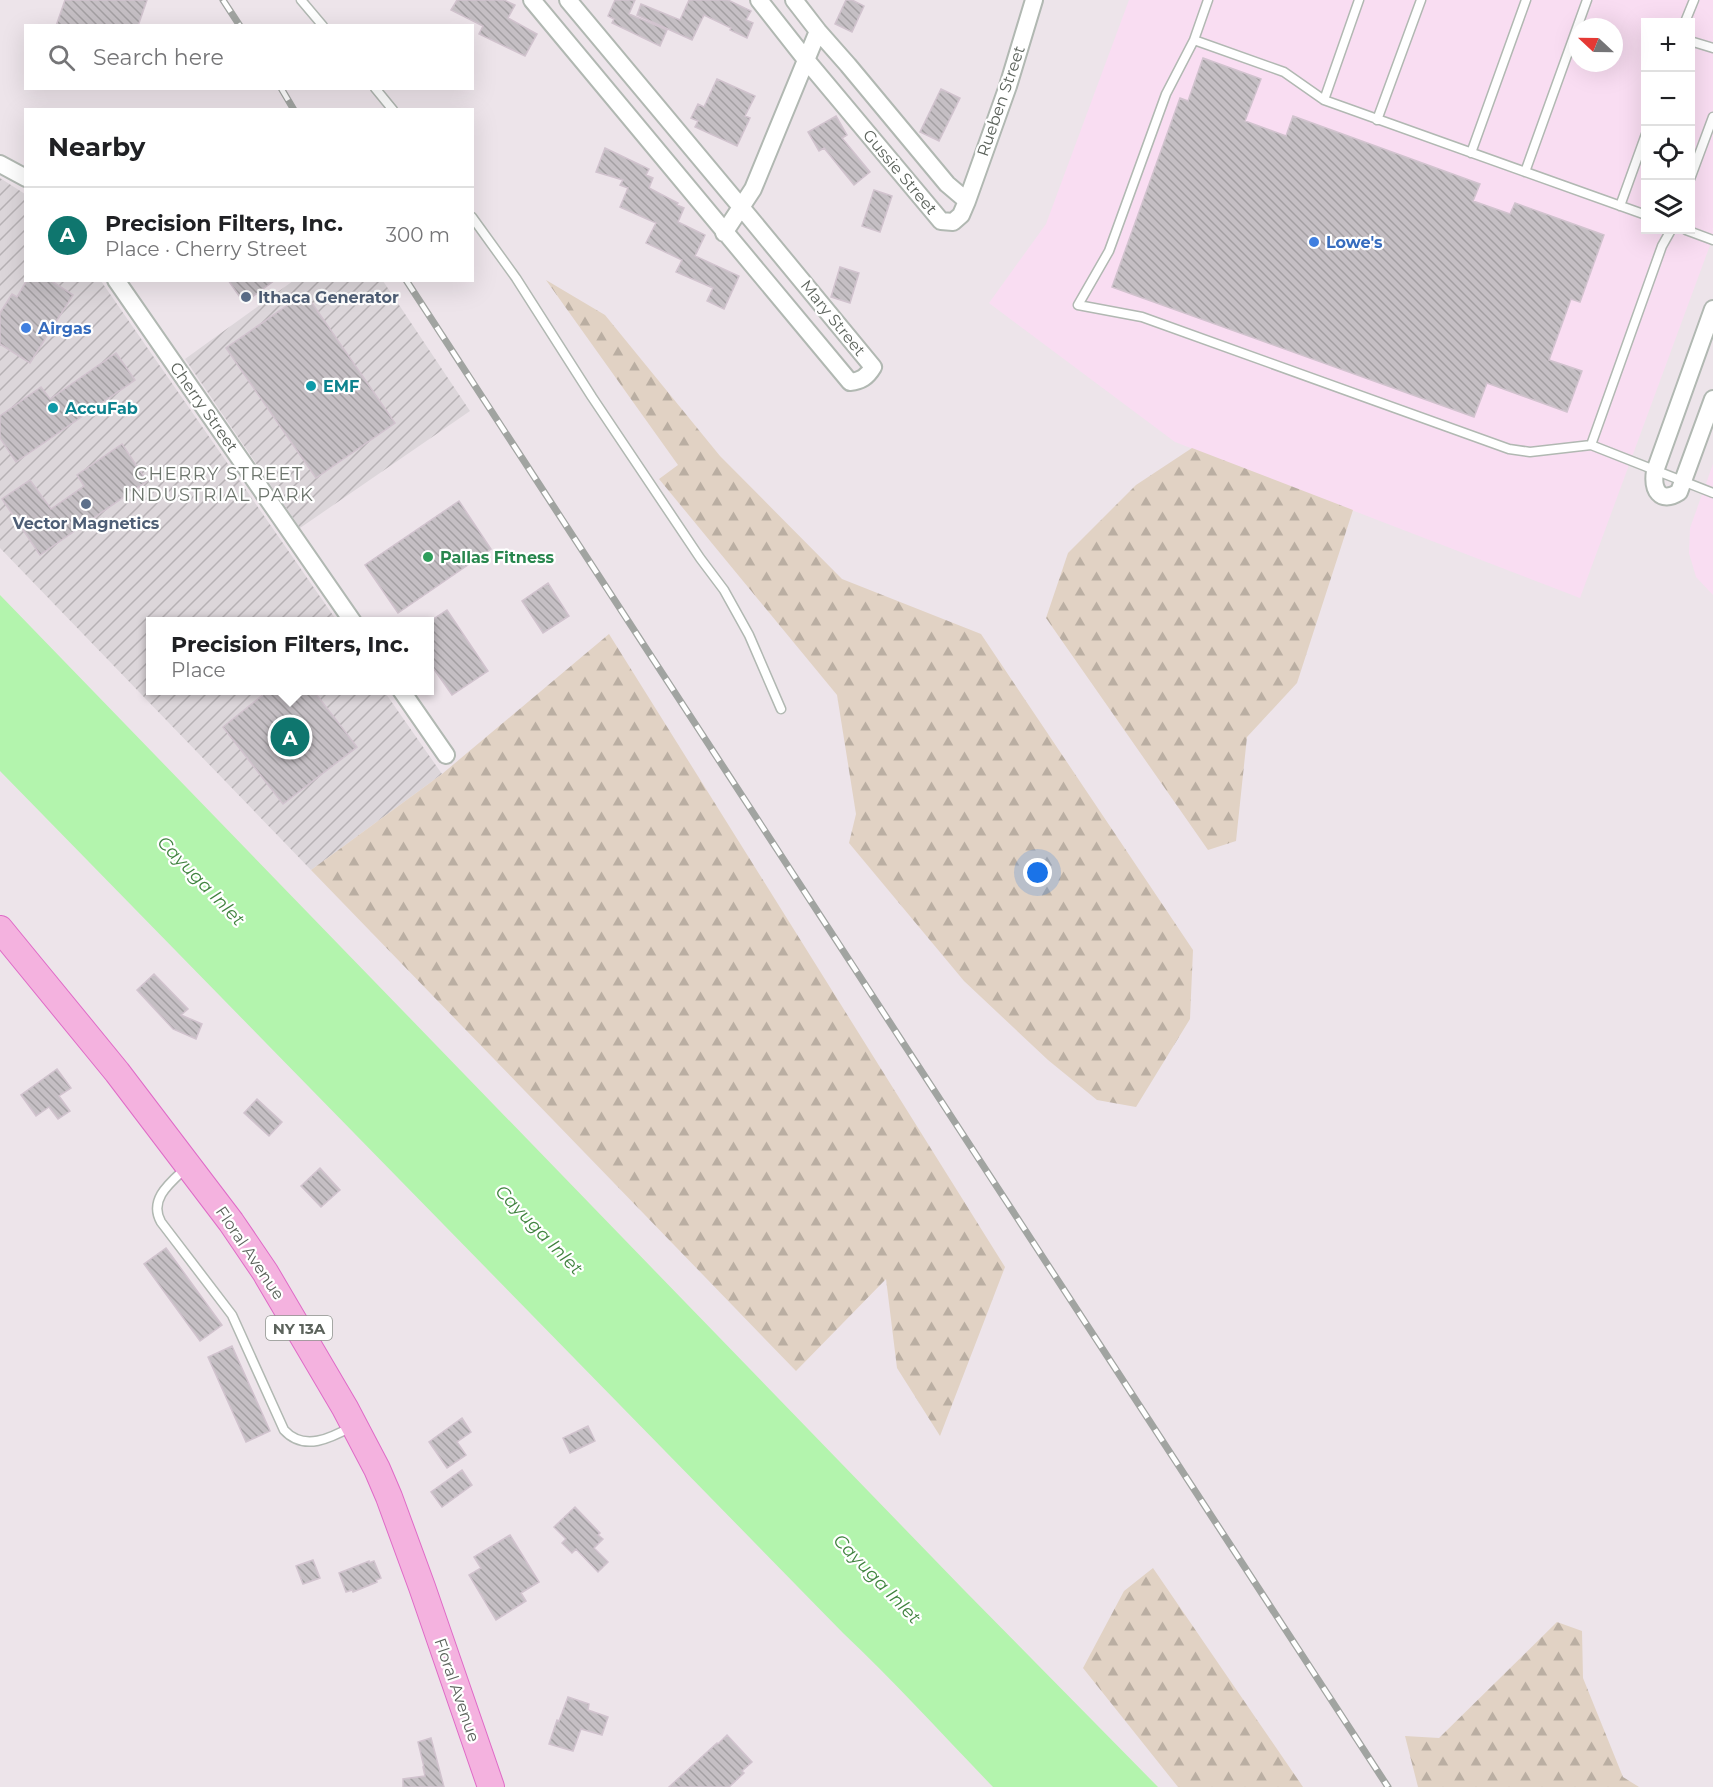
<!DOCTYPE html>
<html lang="en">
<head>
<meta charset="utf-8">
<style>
  :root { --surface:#fff; --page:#f2f2f2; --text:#202124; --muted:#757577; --line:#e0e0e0; --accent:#0f766e }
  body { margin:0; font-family:Montserrat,sans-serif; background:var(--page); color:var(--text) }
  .controls { position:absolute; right:18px; top:18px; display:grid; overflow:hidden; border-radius:0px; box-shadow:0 6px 24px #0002 }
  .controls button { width:54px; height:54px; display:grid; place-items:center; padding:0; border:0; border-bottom:2px solid var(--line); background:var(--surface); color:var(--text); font:30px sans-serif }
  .compass { position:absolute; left:1569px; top:18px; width:54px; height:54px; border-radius:50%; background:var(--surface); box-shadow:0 6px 24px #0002; rotate:292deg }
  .you { position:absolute; left:1038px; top:873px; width:21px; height:21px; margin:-15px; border:4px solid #fff; border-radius:50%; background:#1a73e8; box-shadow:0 0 0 9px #1a73e833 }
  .badge { display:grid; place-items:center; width:39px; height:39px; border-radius:50%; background:var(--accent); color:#fff; font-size:20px; font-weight:700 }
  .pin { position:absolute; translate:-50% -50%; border:3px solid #fff; box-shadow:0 2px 6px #0006 }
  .popup { position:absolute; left:146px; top:617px; width:288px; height:78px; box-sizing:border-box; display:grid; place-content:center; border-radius:0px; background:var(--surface); filter:drop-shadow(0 2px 4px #0005); font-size:20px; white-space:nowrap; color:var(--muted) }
  .popup b { font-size:22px; color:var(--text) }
  .popup::after { content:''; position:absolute; left:50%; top:100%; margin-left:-12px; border:12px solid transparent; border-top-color:var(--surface) }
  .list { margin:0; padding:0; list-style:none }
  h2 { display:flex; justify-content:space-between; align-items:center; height:78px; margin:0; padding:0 24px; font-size:26px }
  h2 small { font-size:20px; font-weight:400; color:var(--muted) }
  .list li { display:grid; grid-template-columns:39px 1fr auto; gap:18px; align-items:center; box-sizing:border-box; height:96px; padding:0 24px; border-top:2px solid var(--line) }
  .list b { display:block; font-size:22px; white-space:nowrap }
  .list p { margin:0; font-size:20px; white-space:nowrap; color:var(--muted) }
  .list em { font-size:20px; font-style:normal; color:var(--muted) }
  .icon { flex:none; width:33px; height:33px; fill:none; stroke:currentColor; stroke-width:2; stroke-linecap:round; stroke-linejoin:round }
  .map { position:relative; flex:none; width:1713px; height:1787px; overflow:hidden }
  .search { position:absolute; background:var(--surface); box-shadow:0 6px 24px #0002; left:24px; top:24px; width:450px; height:66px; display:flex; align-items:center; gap:15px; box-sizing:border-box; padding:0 21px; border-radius:0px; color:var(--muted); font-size:22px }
  .panel { position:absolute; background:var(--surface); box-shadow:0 6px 24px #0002; left:24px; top:108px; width:450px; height:174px; border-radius:0px }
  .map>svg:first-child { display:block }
  .commercial { fill:#f9ddf2; fill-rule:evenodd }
  .industrial { fill:url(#industrial-furrows) }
  .forest { fill:url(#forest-firs) }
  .water { fill:#b3f4ad }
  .building { fill:url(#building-back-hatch); stroke:#d1c3ce; stroke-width:1.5 }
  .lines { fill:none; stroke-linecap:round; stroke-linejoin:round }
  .service-casing { stroke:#b1b8b2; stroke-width:11 }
  .minor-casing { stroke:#b1b8b2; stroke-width:20 }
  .primary-casing { stroke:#df6bc7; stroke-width:28 }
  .service { stroke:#fff; stroke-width:8 }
  .minor { stroke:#fff; stroke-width:16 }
  .primary { stroke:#f4b2df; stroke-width:26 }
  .rail-casing { stroke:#a1a4a1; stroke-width:7 }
  .rail { stroke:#fff; stroke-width:4.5; stroke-dasharray:14; stroke-linecap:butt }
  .shop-dot { fill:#3f7fe0; stroke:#fff; stroke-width:2 }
  .service-dot { fill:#5c6f8a; stroke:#fff; stroke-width:2 }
  .culture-dot { fill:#0f9aa8; stroke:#fff; stroke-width:2 }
  .leisure-dot { fill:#2e9e5b; stroke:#fff; stroke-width:2 }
  .labels { text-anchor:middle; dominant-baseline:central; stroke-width:4.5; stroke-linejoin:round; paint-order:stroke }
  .shield { fill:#fff; stroke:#8d928d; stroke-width:1.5 }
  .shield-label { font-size:15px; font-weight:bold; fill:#5c635c }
  .street-label { font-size:16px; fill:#5c635c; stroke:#fff }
  .shop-label { font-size:16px; font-weight:bold; fill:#366cbe; stroke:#fff; text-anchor:start }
  .service-label { font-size:16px; font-weight:bold; fill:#4e5e75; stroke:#fff; text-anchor:start }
  .culture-label { font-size:16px; font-weight:bold; fill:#0d838f; stroke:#fff; text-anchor:start }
  .leisure-label { font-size:16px; font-weight:bold; fill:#27864d; stroke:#fff; text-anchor:start }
  .neighbourhood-label { font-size:18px; letter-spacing:1.5px; fill:#6d756d; stroke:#fff }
  .water-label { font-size:18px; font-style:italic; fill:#40833f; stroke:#fff }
</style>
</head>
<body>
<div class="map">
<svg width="1713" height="1787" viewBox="0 0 1713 1787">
  <defs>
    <pattern id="industrial-furrows" width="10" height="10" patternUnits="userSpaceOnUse" patternTransform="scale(1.5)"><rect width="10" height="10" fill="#dcd6da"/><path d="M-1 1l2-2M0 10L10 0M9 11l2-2" fill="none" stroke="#b6b1b4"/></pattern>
    <pattern id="forest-firs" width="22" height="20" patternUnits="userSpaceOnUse" patternTransform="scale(1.5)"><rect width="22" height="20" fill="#e1d2c4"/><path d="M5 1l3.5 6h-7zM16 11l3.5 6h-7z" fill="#baaea2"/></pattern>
    <pattern id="building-back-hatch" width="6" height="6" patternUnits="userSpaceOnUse" patternTransform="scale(1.5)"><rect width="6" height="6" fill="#c5bfc4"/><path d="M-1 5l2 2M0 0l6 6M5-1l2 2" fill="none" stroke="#a39fa2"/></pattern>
  </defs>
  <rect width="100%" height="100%" fill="#ede4ea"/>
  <path class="commercial" d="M1129,0h584v237l-133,361 -405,-156 -186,-139 57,-79zM1646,22h44v208h-44zM1578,27h36v36h-36z
    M1713,464v131l-17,-18 -7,-24 1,-25z"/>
  <path class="industrial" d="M0,178l25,16 1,86 75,1 236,340 -187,1v68l234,1 58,83 -131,96 -311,-322z
    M293,281h90l87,130 -170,117 -115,-169z"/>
  <path class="forest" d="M546,280l59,35 115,141 122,123 139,55 212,316 -3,69 -54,88 -39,-7 -49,-40 -84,-79 -115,-138 7,-29 -19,-119 -178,-216 19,-14z
    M1192,448l161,62 -56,173 -50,54 -11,104 -28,9 -162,-232 22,-65 68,-68z
    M609,634l396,633 -65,169 -43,-68 -11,-89 -90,92 -485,-501 131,-96z
    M1153,1568l150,219h-125l-95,-119 41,-77z
    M1557,1622l25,9 1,47 40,99 16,10h-221l-13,-51 34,2z"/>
  <path class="water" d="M0,595l964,995 194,197h-165c-50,-52 -98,-105 -150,-154l-843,-862z"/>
  <path class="building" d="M65,0h82l-9,26h-82z
    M457,0h47l11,5 -7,13 29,16 -12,22 -46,-22 4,-8 -32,-16z
    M615,0h20l-6,14 38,16 -7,16 -48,-23 2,-4 -6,-3z
    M689,0h39l23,11 -5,9 7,3 -6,15 -17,-8 1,-2 -27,-13 -12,25 -55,-25 4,-11 39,16z
    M846,0h6l12,6 -12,26 -17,-8z
    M1203,58l58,21 -16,42 41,15 7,-20 187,68 -7,17 37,13 5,-11 89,32 -24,67 -9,-3 -22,61 33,11 -15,41 -80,-29 -13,34 -362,-130 68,-189 8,3z
    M717,79l38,17 -10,20 5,2 -13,28 -42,-19 3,-6 -7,-3 7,-14 6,3z
    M941,89l19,9 -21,43 -19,-9z
    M836,116l11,19 -5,3 28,34 -16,13 -30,-37 -5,3 -11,-19z
    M605,148l44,21 -3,6 7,3 -4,10 29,15 -1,2 7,3 -6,14 27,13 -10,21 44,20 -15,33 -17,-8 6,-13 -37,-16 6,-12 -36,-17 10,-20 -36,-16 8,-19 -8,-3 3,-5 -27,-8z
    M874,190l18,6 -12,36 -18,-6z
    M840,267l19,6 -9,30 -19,-6z
    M27,280h23l23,15 -43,68 -30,-19v-31l12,-19 5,3z
    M228,280h47l-31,23z
    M305,293l90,130 -79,55 -90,-130z
    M116,353l19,27 -119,82 -16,-24v-22l41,-29 9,12z
    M122,444l25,37 -107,74 -38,-56 28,-19 21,29 33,-23 -7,-11z
    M459,501l32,48 -93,64 -33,-48z
    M548,583l21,33 -26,17 -21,-32z
    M447,610l41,61 -36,24 -23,-33v-40z
    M269,690h44l44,57 -74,57 -60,-77z
    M154,974l34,35 -7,6 21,9 -6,15 -23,-10 -36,-39z
    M57,1069l14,19 -12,8 11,15 -12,8 -9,-12 -13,9 -15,-21z
    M257,1099l25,23 -13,14 -25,-23z
    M320,1168l20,22 -19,17 -20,-21z
    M166,1248l56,77 -22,16 -56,-77z
    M232,1346l38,85 -24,11 -38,-85z
    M462,1418l9,14 -14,10 9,13 -19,13 -18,-26z
    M588,1426l7,15 -25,12 -7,-15z
    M462,1470l10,15 -30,22 -11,-15z
    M575,1507l25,26 -2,2 5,4 -9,9 14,14 -10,10 -22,-23 -4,4 -10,-10 4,-4 -12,-12z
    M510,1535l29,47 -18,11 5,8 -30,19 -27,-45 12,-7 -7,-11z
    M313,1560l7,18 -17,6 -7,-18z
    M369,1561v2l5,-2 7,17 -5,2 1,2 -24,10 -1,-2 -6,2 -7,-19z
    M568,1697l21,7 -1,6 20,7 -6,18 -21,-6 -8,22 -24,-7 8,-24 2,1z
    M727,1735l25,27 -10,9 2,2 -15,14h-60l48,-44 1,1z
    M431,1738l13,49h-41v-8l22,-3 -2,-9h1l-6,-25z"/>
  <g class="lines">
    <g class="service-casing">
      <path id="service" d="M301,0l22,26
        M1208,0l-14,40 90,32 40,28 322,115
        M1685,22l9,-22
        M1194,40l-28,54 -57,157 -31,54 64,12 367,132 21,3 61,-7 122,48
        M1690,41l23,7
        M375,88l18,22
        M1324,100l35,-100
        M1377,120l44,-120
        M1471,153l55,-153
        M1525,172l62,-172
        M1690,179l23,-62
        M1620,206l26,-72
        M472,217l44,61 76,119 108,161 24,32 25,45 32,74
        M1686,230l27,10
        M1591,445l71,-199 9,-16
        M187,1167c-16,15 -39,32 -26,55l71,93 52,115c20,22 47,8 69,-4"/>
    </g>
    <g class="minor-casing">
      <path id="minor" d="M532,0l318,382c11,-1 17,-5 23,-15l-132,-160 -173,-207
        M759,0l48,61 134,160 12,1 8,-7 6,-14 41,-115 26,-86
        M794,0l24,31 30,34 99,119 20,17
        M0,164l26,14
        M724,233l29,-44 65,-158
        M116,280l237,342
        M1713,309l-58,162c-3,19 5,33 24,21l34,-93
        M401,690l45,65"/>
    </g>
    <g class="primary-casing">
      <path id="primary" d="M0,929l117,143 114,150 34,50 80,136 32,61 12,28 33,90 69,200"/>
    </g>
    <use href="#service" class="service"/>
    <use href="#minor" class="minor"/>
    <use href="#primary" class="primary"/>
    <g class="rail-casing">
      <path id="rail" d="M223,0l17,26
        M281,88l13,22
        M406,280l982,1507"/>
    </g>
    <use href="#rail" class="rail"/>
  </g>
  <g class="shop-dot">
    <circle cx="1314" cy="242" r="6"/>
    <circle cx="26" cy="328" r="6"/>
  </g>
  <g class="service-dot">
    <circle cx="246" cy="297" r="6"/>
    <circle cx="86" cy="504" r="6"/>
  </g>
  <g class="culture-dot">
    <circle cx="311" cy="386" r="6"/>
    <circle cx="53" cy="408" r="6"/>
  </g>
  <circle class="leisure-dot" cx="428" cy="557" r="6"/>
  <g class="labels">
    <rect class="shield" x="266" y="1316" width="66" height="24" rx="4.5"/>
    <g class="shield-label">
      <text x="299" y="1328">NY 13A</text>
    </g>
    <g class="street-label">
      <text transform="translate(1001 101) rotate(-71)">Rueben Street</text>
      <text transform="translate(900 172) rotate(50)">Gussie Street</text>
      <text transform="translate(833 318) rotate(51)">Mary Street</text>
      <text transform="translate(204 407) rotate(55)">Cherry Street</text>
      <text transform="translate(250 1253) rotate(56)">Floral Avenue</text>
      <text transform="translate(457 1690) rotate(71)">Floral Avenue</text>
    </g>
    <g class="shop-label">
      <text x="1326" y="242">Lowe's</text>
      <text x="38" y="328">Airgas</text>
    </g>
    <g class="service-label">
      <text x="258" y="297">Ithaca Generator</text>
      <text x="86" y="523" text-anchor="middle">Vector Magnetics</text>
    </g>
    <g class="culture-label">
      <text x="323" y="386">EMF</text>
      <text x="65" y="408">AccuFab</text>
    </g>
    <g class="leisure-label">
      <text x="440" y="557">Pallas Fitness</text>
    </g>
    <g class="neighbourhood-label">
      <text x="219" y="474">CHERRY STREET<tspan x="219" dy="21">INDUSTRIAL PARK</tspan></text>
    </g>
    <g class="water-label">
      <text transform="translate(201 881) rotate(46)">Cayuga Inlet</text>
      <text transform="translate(539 1230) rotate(46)">Cayuga Inlet</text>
      <text transform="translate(877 1579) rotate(46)">Cayuga Inlet</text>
    </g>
  </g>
</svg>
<div class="controls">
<button>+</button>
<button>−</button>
<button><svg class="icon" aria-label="locate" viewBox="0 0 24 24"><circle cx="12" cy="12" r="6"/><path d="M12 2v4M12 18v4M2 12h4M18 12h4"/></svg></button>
<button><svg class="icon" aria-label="layers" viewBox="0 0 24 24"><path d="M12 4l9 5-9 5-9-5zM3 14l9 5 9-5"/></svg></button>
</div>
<svg class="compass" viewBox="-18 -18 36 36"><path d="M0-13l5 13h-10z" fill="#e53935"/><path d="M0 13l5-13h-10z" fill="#757577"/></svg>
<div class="you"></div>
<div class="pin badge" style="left:290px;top:737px">A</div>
<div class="popup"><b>Precision Filters, Inc.</b>Place</div>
<div class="search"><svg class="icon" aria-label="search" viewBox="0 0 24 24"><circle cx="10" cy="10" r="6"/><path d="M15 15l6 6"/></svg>Search here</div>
<section class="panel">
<h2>Nearby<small></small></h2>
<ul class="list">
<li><span class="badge">A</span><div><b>Precision Filters, Inc.</b><p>Place · Cherry Street</p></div><em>300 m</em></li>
</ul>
</section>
</div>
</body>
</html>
